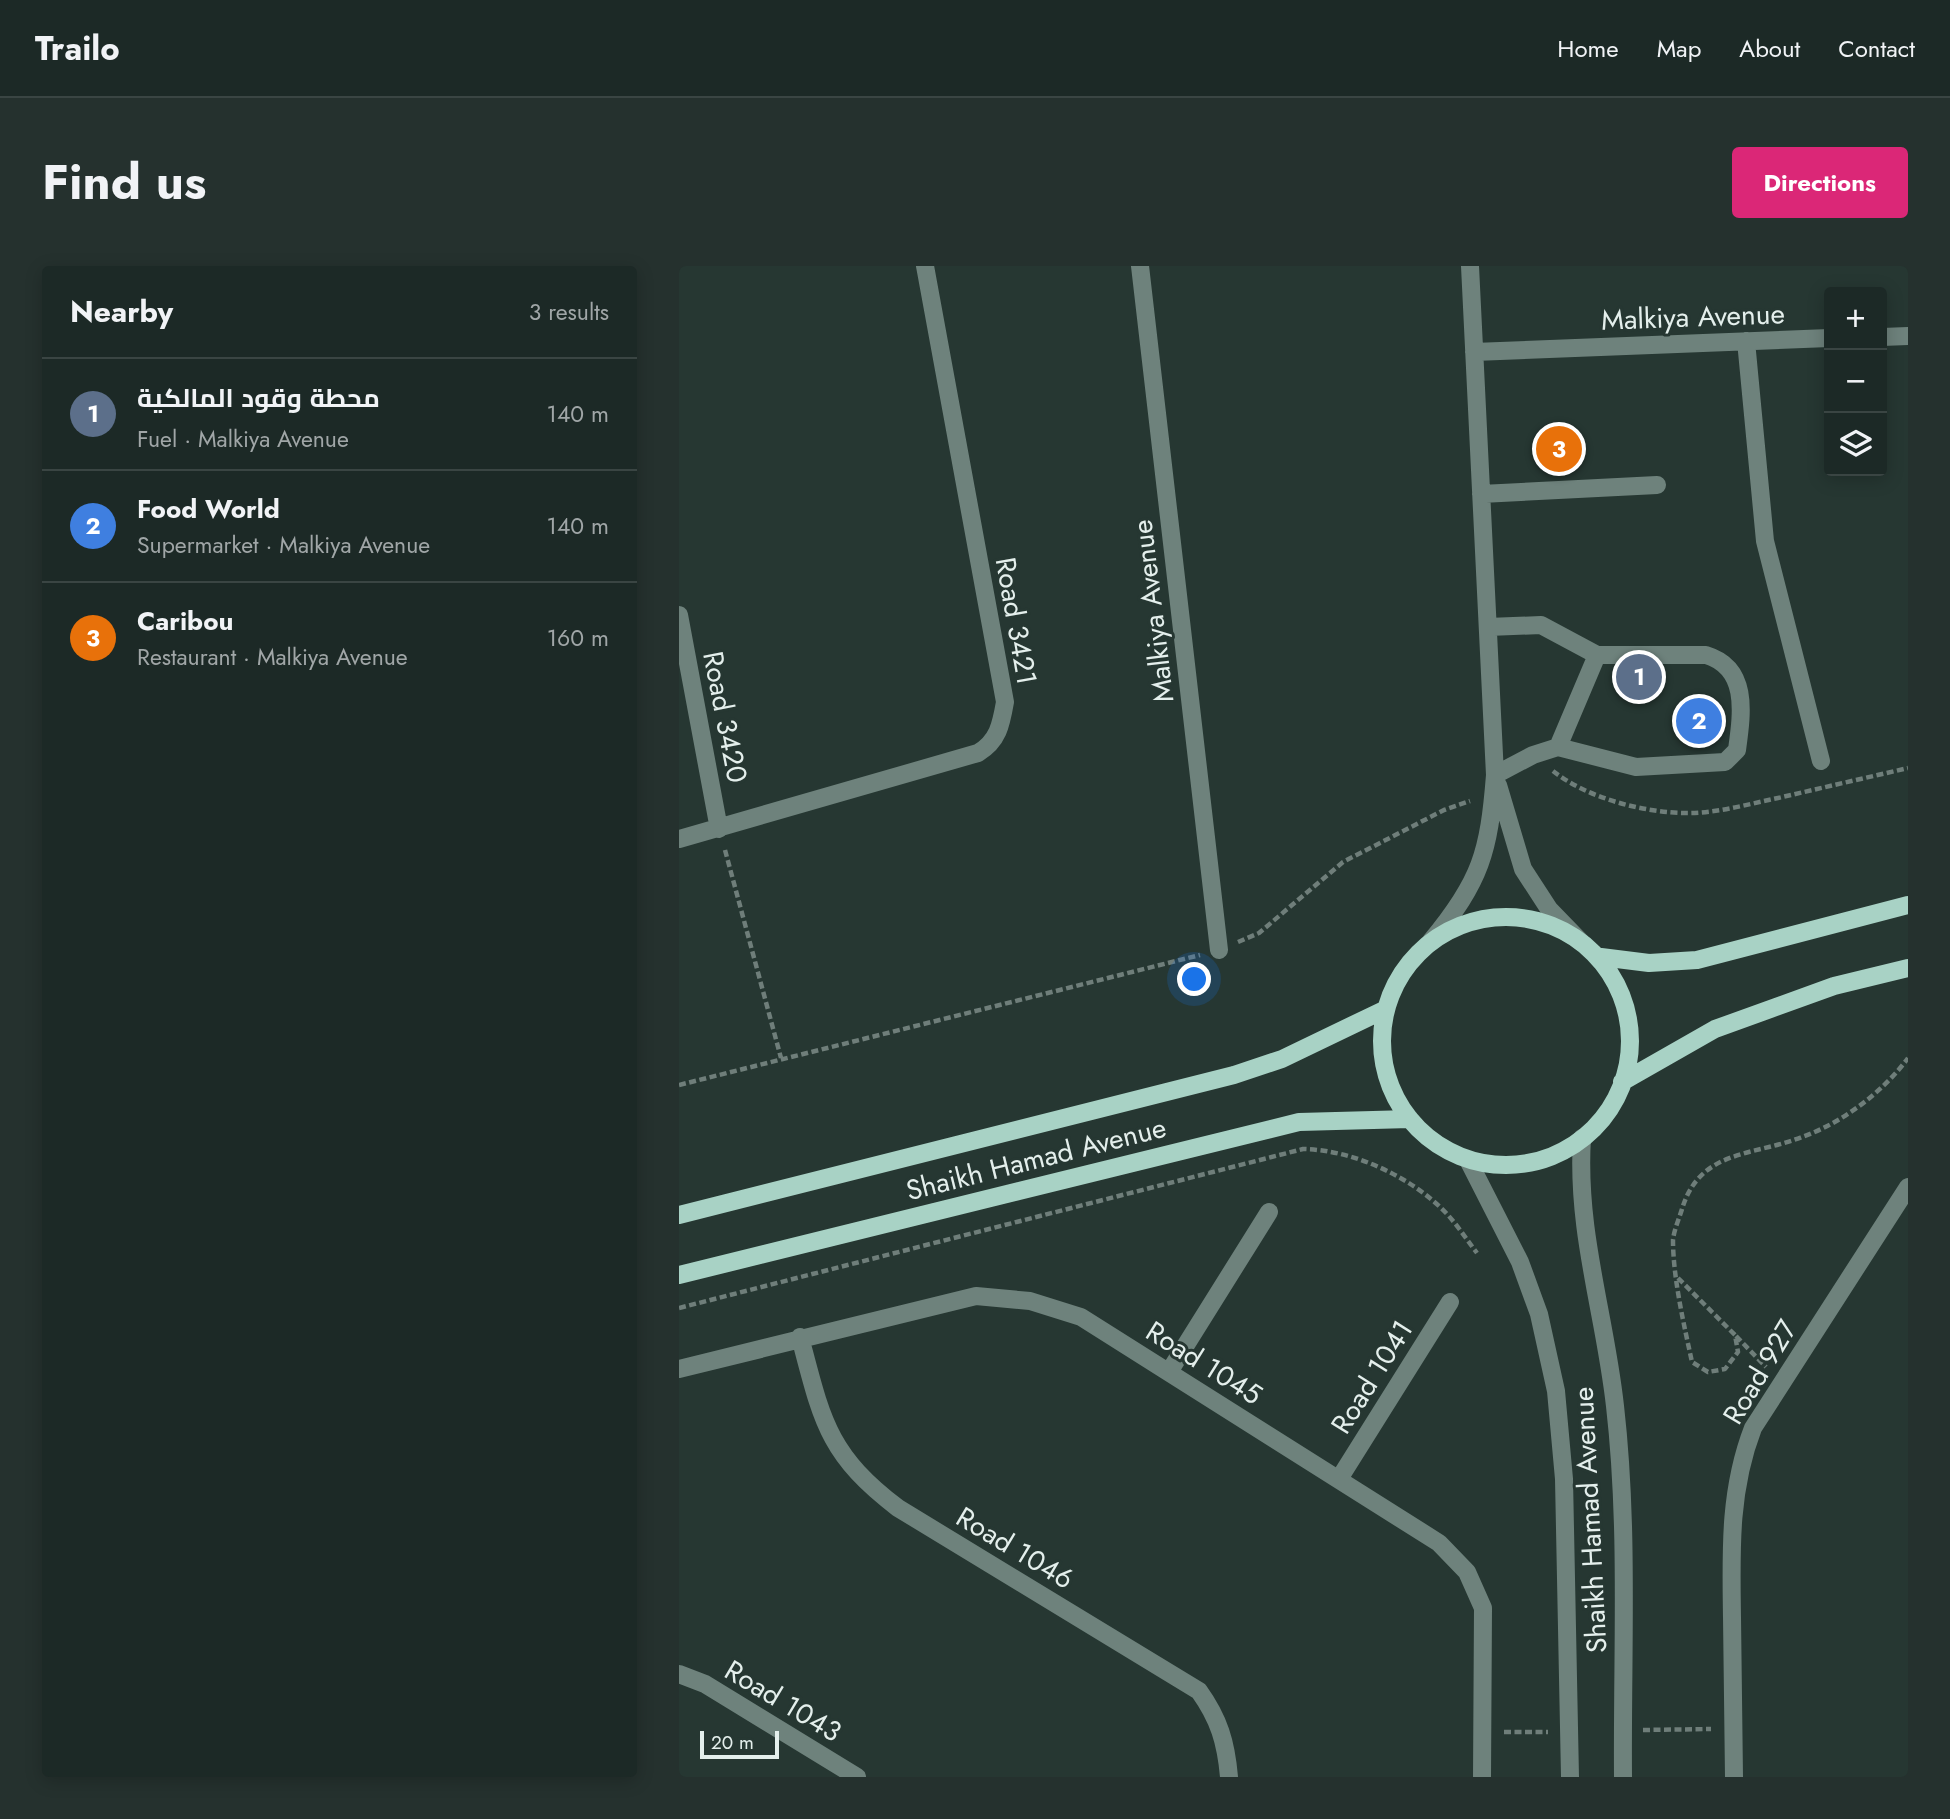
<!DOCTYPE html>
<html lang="en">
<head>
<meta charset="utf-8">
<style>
  :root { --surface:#1c2926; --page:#25312e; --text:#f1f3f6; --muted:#a0a6a7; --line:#3a4543; --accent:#db2777 }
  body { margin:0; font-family:Jost,Cairo,sans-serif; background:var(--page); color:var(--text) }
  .controls { position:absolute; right:21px; top:21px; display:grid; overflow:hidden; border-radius:7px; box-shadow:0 4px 18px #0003 }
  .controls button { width:63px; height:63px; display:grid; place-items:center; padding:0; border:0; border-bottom:2px solid var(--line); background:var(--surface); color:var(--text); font:35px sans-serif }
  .scale { position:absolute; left:21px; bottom:18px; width:79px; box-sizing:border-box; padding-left:7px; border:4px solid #e4efec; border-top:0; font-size:19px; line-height:24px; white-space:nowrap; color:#e4efec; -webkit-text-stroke:5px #263732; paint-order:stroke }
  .you { position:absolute; left:516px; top:714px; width:24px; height:24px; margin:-18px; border:5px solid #fff; border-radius:50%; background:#1a73e8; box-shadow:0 0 0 10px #1a73e833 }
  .badge { display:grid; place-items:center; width:46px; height:46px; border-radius:50%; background:var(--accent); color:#fff; font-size:23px; font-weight:700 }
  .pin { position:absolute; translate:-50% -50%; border:4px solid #fff; box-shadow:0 2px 7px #0006 }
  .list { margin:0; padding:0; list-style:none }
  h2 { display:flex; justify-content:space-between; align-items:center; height:91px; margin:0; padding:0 28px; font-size:30px }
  h2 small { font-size:23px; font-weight:400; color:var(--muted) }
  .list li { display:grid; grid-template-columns:46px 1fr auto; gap:21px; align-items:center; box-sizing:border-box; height:112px; padding:0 28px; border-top:2px solid var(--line) }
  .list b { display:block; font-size:26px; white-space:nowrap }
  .list p { margin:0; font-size:23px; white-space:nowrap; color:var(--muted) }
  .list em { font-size:23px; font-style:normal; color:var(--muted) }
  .icon { flex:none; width:38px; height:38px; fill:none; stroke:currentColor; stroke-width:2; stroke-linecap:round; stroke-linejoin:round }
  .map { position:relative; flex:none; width:1229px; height:1511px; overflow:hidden; border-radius:7px }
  header { display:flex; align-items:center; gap:42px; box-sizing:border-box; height:98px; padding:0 35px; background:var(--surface); border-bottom:2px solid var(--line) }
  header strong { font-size:33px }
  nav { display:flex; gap:38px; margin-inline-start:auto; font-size:24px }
  .intro { display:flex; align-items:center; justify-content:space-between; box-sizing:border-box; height:168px; padding:0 42px }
  h1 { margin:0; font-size:49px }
  .button { padding:18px 32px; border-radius:7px; background:var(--accent); color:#fff; font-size:24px; font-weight:700 }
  main { display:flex; gap:42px; padding:0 42px }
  aside { flex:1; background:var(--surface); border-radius:7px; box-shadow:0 4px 18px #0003 }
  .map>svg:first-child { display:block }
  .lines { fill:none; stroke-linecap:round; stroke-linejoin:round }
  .path { stroke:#6f7e7a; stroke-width:4.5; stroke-dasharray:7 3.5; stroke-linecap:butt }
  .minor { stroke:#6e827c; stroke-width:18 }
  .major { stroke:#a8d2c5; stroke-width:18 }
  .labels { text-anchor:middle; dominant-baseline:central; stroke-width:6; stroke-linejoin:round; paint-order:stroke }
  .street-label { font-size:28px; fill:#e4efec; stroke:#263732 }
</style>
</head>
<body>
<header>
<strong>Trailo</strong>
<nav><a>Home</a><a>Map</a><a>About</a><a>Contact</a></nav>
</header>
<div class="intro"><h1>Find us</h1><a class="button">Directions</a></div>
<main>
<aside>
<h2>Nearby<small>3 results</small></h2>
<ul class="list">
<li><span class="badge" style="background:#5c6f8a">1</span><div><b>محطة وقود المالكية</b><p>Fuel · Malkiya Avenue</p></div><em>140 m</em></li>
<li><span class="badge" style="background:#3f7fe0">2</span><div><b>Food World</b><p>Supermarket · Malkiya Avenue</p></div><em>140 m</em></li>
<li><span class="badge" style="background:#e8710a">3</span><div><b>Caribou</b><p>Restaurant · Malkiya Avenue</p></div><em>160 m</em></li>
</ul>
</aside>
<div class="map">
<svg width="1229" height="1511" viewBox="0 0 1229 1511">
  <rect width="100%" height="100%" fill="#263732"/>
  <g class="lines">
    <path class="path" d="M874,505c34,27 91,42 135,42 30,0 61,-9 90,-15 43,-10 87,-20 130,-30
      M46,584l56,208
      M559,676l21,-9 84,-71 101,-52 26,-9
      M0,819l521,-130
      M999,1012l57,57 3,17 -13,17 -17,3 -16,-10c-8,-37 -19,-84 -19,-122 1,-10 6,-21 9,-31 18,-60 72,-53 120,-72 40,-14 81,-45 106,-79
      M0,1042l624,-159c51,1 109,28 144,65 11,12 20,26 30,39
      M1057,1070l30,31
      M964,1464l68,-1
      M825,1466h44"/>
    <path class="minor" d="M461,0l79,684
      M1203,71l26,-1
      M1067,75l19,200 56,220
      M795,86l355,-14
      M802,228l176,-9
      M0,349l40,214
      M809,361l53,-2 56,30h109c43,13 36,58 31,95l-12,12 -89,5 -78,-20 -25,8 -38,20
      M879,481l39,-92
      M819,519l25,84 26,40 32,33
      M0,573l299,-86c20,-12 23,-28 27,-51l-80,-436
      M752,675c50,-60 58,-89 64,-166l-25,-509
      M903,872c-6,94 23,176 33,268 14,122 7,248 8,371
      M789,894l52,102 19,52 17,77 8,88 6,298
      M121,1071c22,83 27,117 98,171l301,183c20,28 27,51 30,86
      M0,1103l297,-73 54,5 51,16 358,226 28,29 16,36 -1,169
      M490,1106l100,-160
      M660,1213l111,-177
      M0,1408l26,10 152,93
      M1055,1511c-1,-53 -1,-107 -2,-160 -1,-66 -3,-127 21,-189l155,-241"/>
    <path class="major" d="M703 775a124 124 0 1 1 248 0a124 124 0 1 1-248 0Z
      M922,691l48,6 48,-3 211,-55
      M943,816l93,-53 119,-43 74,-18
      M0,949l555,-140 48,-16 104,-50
      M0,1009l620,-153 111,-3"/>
  </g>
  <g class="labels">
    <g class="street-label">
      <text transform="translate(1014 51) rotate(-2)">Malkiya Avenue</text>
      <text transform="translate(474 345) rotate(-97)">Malkiya Avenue</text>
      <text transform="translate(337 355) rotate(80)">Road 3421</text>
      <text transform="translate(46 451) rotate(79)">Road 3420</text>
      <text transform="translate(357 893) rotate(-14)">Shaikh Hamad Avenue</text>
      <text transform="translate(525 1097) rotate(32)">Road 1045</text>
      <text transform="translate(1081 1106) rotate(-59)">Road 927</text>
      <text transform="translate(693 1111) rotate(-58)">Road 1041</text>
      <text transform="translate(911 1254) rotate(-93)">Shaikh Hamad Avenue</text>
      <text transform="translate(336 1282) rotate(31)">Road 1046</text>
      <text transform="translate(104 1435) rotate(31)">Road 1043</text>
    </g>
  </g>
</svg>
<div class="controls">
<button>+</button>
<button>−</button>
<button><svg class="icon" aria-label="layers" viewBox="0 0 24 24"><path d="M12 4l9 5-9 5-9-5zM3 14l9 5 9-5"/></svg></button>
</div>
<div class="scale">20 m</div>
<div class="you"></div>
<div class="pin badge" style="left:960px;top:411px;background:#5c6f8a">1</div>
<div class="pin badge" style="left:1020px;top:455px;background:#3f7fe0">2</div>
<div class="pin badge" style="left:880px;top:183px;background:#e8710a">3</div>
</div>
</main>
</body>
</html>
